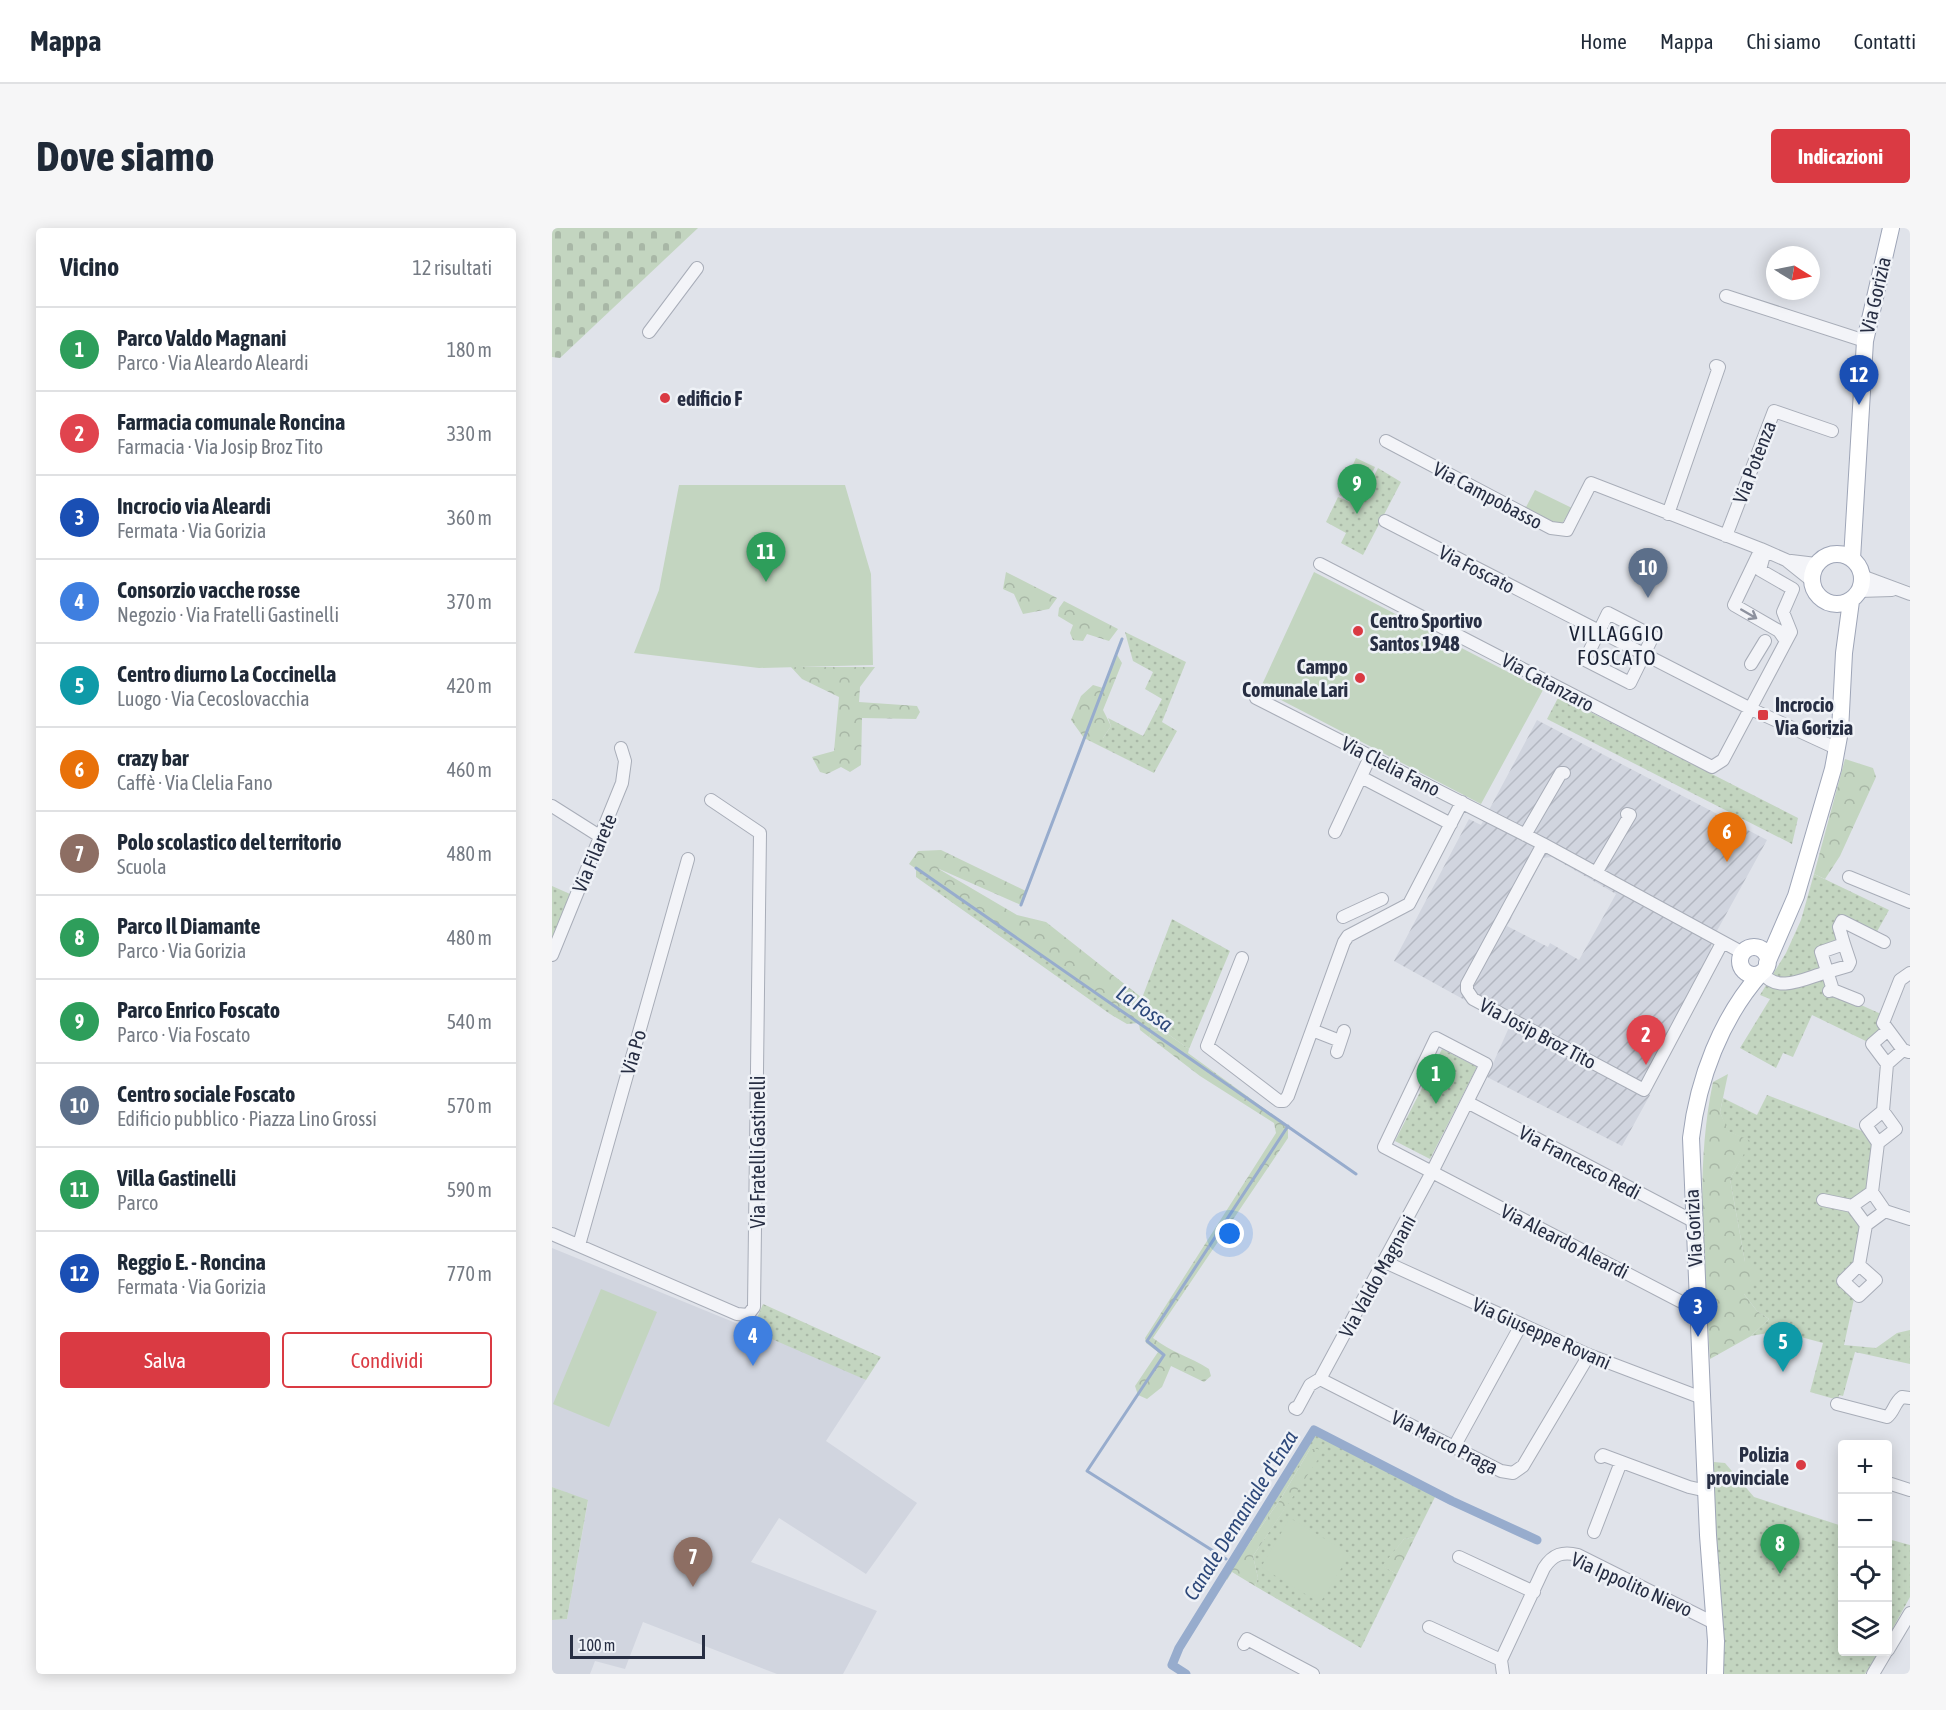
<!DOCTYPE html>
<html lang="it">
<head>
<meta charset="utf-8">
<style>
  :root { --surface:#fff; --page:#f6f6f7; --text:#1f2937; --muted:#747a83; --line:#e0e1e3; --accent:#da3a43 }
  body { margin:0; font-family:"Asap Condensed",sans-serif; background:var(--page); color:var(--text) }
  .controls { position:absolute; right:18px; bottom:18px; display:grid; overflow:hidden; border-radius:6px; box-shadow:0 3px 15px #0003 }
  .controls button { width:54px; height:54px; display:grid; place-items:center; padding:0; border:0; border-bottom:2px solid var(--line); background:var(--surface); color:var(--text); font:30px sans-serif }
  .compass { position:absolute; left:1214px; top:18px; width:54px; height:54px; border-radius:50%; background:var(--surface); box-shadow:0 3px 15px #0003; rotate:100deg }
  .scale { position:absolute; left:18px; bottom:15px; width:135px; box-sizing:border-box; padding-left:6px; border:3px solid #272e43; border-top:0; font-size:16px; line-height:21px; white-space:nowrap; color:#272e43; -webkit-text-stroke:4px #eff2f7; paint-order:stroke }
  .you { position:absolute; left:678px; top:1006px; width:21px; height:21px; margin:-15px; border:4px solid #fff; border-radius:50%; background:#1a73e8; box-shadow:0 0 0 9px #1a73e833 }
  .badge { display:grid; place-items:center; width:39px; height:39px; border-radius:50%; background:var(--accent); color:#fff; font-size:20px; font-weight:700 }
  .pin { position:absolute; translate:-50% -50px; filter:drop-shadow(0 2px 3px #0008) }
  .pin::after { content:''; position:absolute; top:32px; width:21px; height:18px; background:inherit; clip-path:polygon(0 0,100% 0,50% 100%) }
  .list { margin:0; padding:0; list-style:none }
  h2 { display:flex; justify-content:space-between; align-items:center; height:78px; margin:0; padding:0 24px; font-size:26px }
  h2 small { font-size:20px; font-weight:400; color:var(--muted) }
  .list li { display:grid; grid-template-columns:39px 1fr auto; gap:18px; align-items:center; box-sizing:border-box; height:84px; padding:0 24px; border-top:2px solid var(--line) }
  .list b { display:block; font-size:22px; white-space:nowrap }
  .list p { margin:0; font-size:20px; white-space:nowrap; color:var(--muted) }
  .list em { font-size:20px; font-style:normal; color:var(--muted) }
  .actions { display:flex; gap:12px; padding:18px 24px }
  .actions a { flex:1; padding:14px 0; border:2px solid var(--accent); border-radius:6px; text-align:center; font-size:21px; color:var(--accent) }
  .actions .main { background:var(--accent); color:#fff }
  .icon { flex:none; width:33px; height:33px; fill:none; stroke:currentColor; stroke-width:2; stroke-linecap:round; stroke-linejoin:round }
  .map { position:relative; flex:none; width:1358px; height:1446px; overflow:hidden; border-radius:6px }
  header { display:flex; align-items:center; gap:36px; box-sizing:border-box; height:84px; padding:0 30px; background:var(--surface); border-bottom:2px solid var(--line) }
  header strong { font-size:28px }
  nav { display:flex; gap:33px; margin-inline-start:auto; font-size:21px }
  .intro { display:flex; align-items:center; justify-content:space-between; box-sizing:border-box; height:144px; padding:0 36px }
  h1 { margin:0; font-size:42px }
  .button { padding:15px 27px; border-radius:6px; background:var(--accent); color:#fff; font-size:21px; font-weight:700 }
  main { display:flex; gap:36px; padding:0 36px }
  aside { flex:1; background:var(--surface); border-radius:6px; box-shadow:0 3px 15px #0003 }
  .map>svg:first-child { display:block }
  .built { fill:#d1d5df }
  .industrial { fill:url(#industrial-furrows); fill-rule:evenodd }
  .grass { fill:url(#grass-dots) }
  .forest { fill:url(#forest-crowns) }
  .cemetery { fill:url(#cemetery-stones) }
  .garden { fill:#c3d5c0 }
  .lines { fill:none; stroke-linecap:round; stroke-linejoin:round }
  .stream { stroke:#97accd; stroke-width:3 }
  .canal { stroke:#97accd; stroke-width:9 }
  .minor-casing { stroke:#a8adb8; stroke-width:14 }
  .major-casing { stroke:#9ea5b7; stroke-width:18 }
  .minor { stroke:#f3f4f8; stroke-width:12 }
  .major { stroke:#fff; stroke-width:16 }
  .oneway { stroke:#8d919e }
  .poi-dot { fill:#da3a43; stroke:#eff2f7; stroke-width:2 }
  .labels { text-anchor:middle; dominant-baseline:central; stroke-width:5; stroke-linejoin:round; paint-order:stroke }
  .street-label { font-size:20px; fill:#272e43; stroke:#eff2f7 }
  .poi-label { font-size:20px; font-weight:bold; fill:#272e43; stroke:#eff2f7; text-anchor:start }
  .neighbourhood-label { font-size:21px; letter-spacing:1.5px; fill:#192033; stroke:#eff2f7 }
  .water-label { font-size:21px; font-style:italic; fill:#2d487a; stroke:#eff2f7 }
</style>
</head>
<body>
<header>
<strong>Mappa</strong>
<nav><a>Home</a><a>Mappa</a><a>Chi siamo</a><a>Contatti</a></nav>
</header>
<div class="intro"><h1>Dove siamo</h1><a class="button">Indicazioni</a></div>
<main>
<aside>
<h2>Vicino<small>12 risultati</small></h2>
<ul class="list">
<li><span class="badge" style="background:#2e9e5b">1</span><div><b>Parco Valdo Magnani</b><p>Parco · Via Aleardo Aleardi</p></div><em>180 m</em></li>
<li><span class="badge" style="background:#e0444e">2</span><div><b>Farmacia comunale Roncina</b><p>Farmacia · Via Josip Broz Tito</p></div><em>330 m</em></li>
<li><span class="badge" style="background:#1a4fb4">3</span><div><b>Incrocio via Aleardi</b><p>Fermata · Via Gorizia</p></div><em>360 m</em></li>
<li><span class="badge" style="background:#3f7fe0">4</span><div><b>Consorzio vacche rosse</b><p>Negozio · Via Fratelli Gastinelli</p></div><em>370 m</em></li>
<li><span class="badge" style="background:#0f9aa8">5</span><div><b>Centro diurno La Coccinella</b><p>Luogo · Via Cecoslovacchia</p></div><em>420 m</em></li>
<li><span class="badge" style="background:#e8710a">6</span><div><b>crazy bar</b><p>Caffè · Via Clelia Fano</p></div><em>460 m</em></li>
<li><span class="badge" style="background:#8d6e63">7</span><div><b>Polo scolastico del territorio</b><p>Scuola</p></div><em>480 m</em></li>
<li><span class="badge" style="background:#2e9e5b">8</span><div><b>Parco Il Diamante</b><p>Parco · Via Gorizia</p></div><em>480 m</em></li>
<li><span class="badge" style="background:#2e9e5b">9</span><div><b>Parco Enrico Foscato</b><p>Parco · Via Foscato</p></div><em>540 m</em></li>
<li><span class="badge" style="background:#5c6f8a">10</span><div><b>Centro sociale Foscato</b><p>Edificio pubblico · Piazza Lino Grossi</p></div><em>570 m</em></li>
<li><span class="badge" style="background:#2e9e5b">11</span><div><b>Villa Gastinelli</b><p>Parco</p></div><em>590 m</em></li>
<li><span class="badge" style="background:#1a4fb4">12</span><div><b>Reggio E. - Roncina</b><p>Fermata · Via Gorizia</p></div><em>770 m</em></li>
</ul>
<div class="actions"><a class="main">Salva</a><a>Condividi</a></div>
</aside>
<div class="map">
<svg width="1358" height="1446" viewBox="0 0 1358 1446">
  <defs>
    <pattern id="industrial-furrows" width="10" height="10" patternUnits="userSpaceOnUse" patternTransform="scale(1.5)"><rect width="10" height="10" fill="#d1d5df"/><path d="M-1 1l2-2M0 10L10 0M9 11l2-2" fill="none" stroke="#b3b7c1"/></pattern>
    <pattern id="grass-dots" width="8" height="8" patternUnits="userSpaceOnUse" patternTransform="scale(1.5)"><rect width="8" height="8" fill="#c3d5c0"/><path d="M2 2h.1M6 6h.1" fill="none" stroke="#a8b7a6" stroke-width="1.8" stroke-linecap="round"/></pattern>
    <pattern id="forest-crowns" width="20" height="18" patternUnits="userSpaceOnUse" patternTransform="scale(1.5)"><rect width="20" height="18" fill="#c3d5c0"/><path d="M2 6a3 3 0 1 1 6 0M12 15a3 3 0 1 1 6 0" fill="none" stroke="#a8b7a6"/></pattern>
    <pattern id="cemetery-stones" width="16" height="16" patternUnits="userSpaceOnUse" patternTransform="scale(1.5)"><rect width="16" height="16" fill="#c3d5c0"/><path d="M2 7V4a2 2 0 0 1 4 0v3zM10 15v-3a2 2 0 0 1 4 0v3z" fill="#a8b7a6"/></pattern>
  </defs>
  <rect width="100%" height="100%" fill="#e0e3ea"/>
  <path class="built" d="M0,1020l260,106 54,26 -40,61 91,62 -51,71 -87,-56 -28,44 126,49 -34,63h-66l-134,-52 -18,47 -30,-8 -5,13h-38v-54l15,-1 21,-118 -36,-14z"/>
  <path class="industrial" d="M985,492l230,120 -54,98 -7,32 -62,120 6,5 -28,51 -135,-69 23,-52 -116,-64 75,-142 12,6zM1000,629l64,37 -37,66 -29,-17 -2,4 -41,-21 36,-68z"/>
  <path class="grass" d="M826,240l23,14 -38,73 -22,-12 5,-10 -20,-11 12,-25 21,9z
    M573,404l61,30 -24,60 15,9 -23,42 -70,-35h19l8,-12 -3,-8 35,18 19,-37 -17,-10 8,-17 -20,-11z
    M1007,468l239,122 -6,26 -245,-125z
    M364,640l235,137 -9,-7 30,-79 58,32 -41,98 -27,-19 -10,1 -3,6 -9,-7 -1,-7 -12,1 -17,-10 -194,-137z
    M1262,646l75,36 -15,27 -32,-16 2,23 -23,7 9,40 51,23 7,16 -16,14 -60,-29 -19,42 -10,-4 -7,15 -36,-20 30,-49 -10,-4 26,-42 15,-33z
    M0,658l18,8 -18,45z
    M890,821l35,18 -47,92 -35,-18z
    M1215,867l95,36 10,14 -4,42 -21,17 19,21 -7,40 -16,16 11,18 -10,46 32,3 21,-15 13,-3v34l-55,-12 -12,44 -4,-1 -1,5 -28,-8 13,-49 -44,-12 -28,5 18,-17 -12,-8 -13,-17 1,-32 -15,-83 20,-38 -23,-10 -7,-19 3,-14 34,17z
    M211,1076l118,53 -15,23 -122,-53 12,-7z
    M762,1202l123,63 -22,44 -11,2 -21,27 14,8 -36,74 -106,-62 3,-8 -5,-22 65,-98 -8,-9 -30,51 -34,48 -5,2z
    M1162,1234l11,1 29,34 88,29v126h37l-14,22h-141l-10,-134z
    M0,1259l36,13 -21,119 -15,1z
    M1336,1311l22,6v52l-22,40z"/>
  <path class="forest" d="M454,344l51,26 -8,11 -26,5 -9,-20 -11,-5z
    M512,373l54,28 -9,12 -22,-7 -4,7 -10,-1 -3,-7 3,-8 -15,-9 1,-8z
    M564,425l6,10 -19,47 8,16 -8,12h-19l-13,-18 10,-24 12,-11 10,3z
    M239,439h84l-15,20 -1,15 58,4 3,6 -4,7 -54,-1 -1,47 -11,7 -9,-5 -14,7 -7,-2 -8,-15 22,-6 5,-54 -37,-18z
    M1293,531l28,9 3,9 -36,79 -15,23 -11,-5z
    M389,622l85,41 -5,14 -84,-37 80,47 29,7 105,83 -5,14 -7,4 -230,-159 9,-13z
    M610,802l27,19 -1,4 100,73v12l-135,200c19,15 36,18 56,31l2,7 -7,6 -33,-16 -9,21 -15,12 -9,-4 -3,-9 23,-34 -12,-9 -1,-5 131,-205 -2,-10 -74,-47 -51,-39 3,-6z
    M1176,846l-8,38 8,19 23,10 -21,38 15,83 14,14 -15,18 13,17 12,8 -18,17 -41,23c-5,-93 -16,-186 3,-277z
    M758,1221h8l1,9 -66,98 5,22 -3,8 -23,-14 -5,8 -3,-9 11,-19 11,-4 34,-48z
    M863,1309l-18,37 -15,-8 22,-27z"/>
  <path class="cemetery" d="M0,0h146l-138,130 -8,-1z"/>
  <path class="garden" d="M804,230l19,9 -17,36 -19,-8z
    M127,257h166l26,89 2,91 -114,3 -125,-15 25,-63z
    M983,262l37,18 -11,17 -36,-16z
    M762,344l229,118 -62,114 -221,-115z
    M49,1061l56,23 -48,115 -56,-23z
    M738,1290l60,36 -30,49 -59,-36z"/>
  <g class="lines">
    <path class="stream" d="M364,640l440,306
      M469,677l101,-266
      M674,1331l-139,-88 77,-116 -17,-14 141,-215"/>
    <path class="canal" d="M634,1446l-14,-9 7,-17 135,-218 138,71 85,39"/>
    <g class="minor-casing">
      <path id="minor" d="M1174,68l139,45
        M97,104l48,-64
        M834,213l165,87 16,2 24,-47 170,66 25,11 25,20
        M1116,286l51,-147 -3,-1
        M833,293l366,188 87,40
        M1174,308l48,-125 58,20
        M1207,325l-25,52 45,26 7,10
        M1239,333l25,3
        M768,336l392,203 11,-7 68,-128 -8,-20 10,-23 -33,-19 5,-19
        M1310,348l48,18
        M1307,363l33,-1
        M1056,385l45,23 -23,47 -45,-23z
        M1199,436l14,-23
        M704,470l287,146 200,109
        M809,549l90,47
        M0,578l49,31
        M783,604l36,-77
        M973,607l36,-62h3
        M991,616l-76,140v6l6,9 171,91 78,-147
        M1044,645l34,-58 -3,-1
        M1297,649l61,25
        M791,689l39,-18
        M1292,716l-5,-17 3,-6 42,21
        M0,727l70,-172 3,-22 -4,-13
        M690,730l-35,88 72,55h5l4,-5 56,-154 4,-6 61,-32 53,-102
        M1210,744c14,22 42,7 62,1l24,-7 2,-4 -6,-18 -23,8 12,38 -4,1
        M1281,762l25,10
        M760,802l28,11
        M785,824l7,-21
        M1357,824l-6,-2 -20,-27 17,-43 10,-7
        M1335,836l-15,-20 16,-14
        M915,874l226,119
        M1326,915l-12,-18 17,-14
        M1271,972l29,6
        M1333,983l25,8
        M1314,997l-14,-19 20,-14
        M0,1006l185,80 11,1 6,-8 6,-474 -49,-33
        M27,1017l109,-386
        M833,1034l204,93 113,43
        M1307,1037l-16,16 16,15 17,-16 -17,-15 7,-40 19,-14 -13,-19 6,-49 18,-14 -13,-18 4,-47 16,-14
        M768,1151l112,-207 -48,-25 52,-109 50,26 -54,108 265,138
        M1285,1176l50,13c7,-5 7,-14 15,-20l8,1
        M743,1180l2,1 13,-24 10,-6 181,92 12,2 10,-7 66,-111
        M902,1219l67,-122
        M1049,1229l2,-2 86,32 18,4
        M1336,1255l22,7
        M1042,1304l27,-70
        M907,1329l75,35
        M877,1399l72,33
        M692,1416l3,-5 66,35
        M1336,1422l22,-37
        M951,1446l-2,-14 43,-92c9,-14 19,-17 34,-13l136,68
        M1321,1446l13,-22"/>
    </g>
    <g class="major-casing">
      <path id="major" d="M1260 351a25 25 0 1 1 50 0a25 25 0 1 1-50 0Z
        M1300,331l13,-218 26,-113
        M1188 733a14 14 0 1 1 28 0a14 14 0 1 1-28 0Z
        M1215,735l29,-67 37,-127 7,-38 4,-78 7,-52
        M1163,1446l1,-33 -8,-106 -17,-397c7,-59 30,-120 70,-165"/>
    </g>
    <use href="#minor" class="minor"/>
    <use href="#major" class="major"/>
  </g>
  <defs><path id="oneway-shaft" d="M-6 0H5M1.5-3L5.5 0L1.5 3" fill="none" stroke-width="1.6" stroke-linecap="round" stroke-linejoin="round" transform="scale(1.5)"/></defs>
  <use class="oneway" href="#oneway-shaft" transform="translate(1197 386) rotate(30)"/>
  <g class="poi-dot">
    <circle cx="113" cy="170" r="6"/>
    <circle cx="806" cy="403" r="6"/>
    <circle cx="808" cy="450" r="6"/>
    <rect x="1205" y="481" width="12" height="12" rx="3"/>
    <circle cx="1249" cy="1237" r="6"/>
  </g>
  <g class="labels">
    <g class="street-label">
      <text transform="translate(1323 67) rotate(-77)">Via Gorizia</text>
      <text transform="translate(1202 234) rotate(-69)">Via Potenza</text>
      <text transform="translate(936 267) rotate(28)">Via Campobasso</text>
      <text transform="translate(925 341) rotate(27)">Via Foscato</text>
      <text transform="translate(996 454) rotate(28)">Via Catanzaro</text>
      <text transform="translate(839 538) rotate(27)">Via Clelia Fano</text>
      <text transform="translate(42 625) rotate(-67)">Via Filarete</text>
      <text transform="translate(986 805) rotate(28)">Via Josip Broz Tito</text>
      <text transform="translate(81 824) rotate(-74)">Via Po</text>
      <text transform="translate(205 924) rotate(-90)">Via Fratelli Gastinelli</text>
      <text transform="translate(1028 934) rotate(28)">Via Francesco Redi</text>
      <text transform="translate(1141 1000) rotate(-93)">Via Gorizia</text>
      <text transform="translate(1013 1013) rotate(27)">Via Aleardo Aleardi</text>
      <text transform="translate(825 1048) rotate(-61)">Via Valdo Magnani</text>
      <text transform="translate(990 1105) rotate(24)">Via Giuseppe Rovani</text>
      <text transform="translate(893 1214) rotate(27)">Via Marco Praga</text>
      <text transform="translate(1080 1356) rotate(24)">Via Ippolito Nievo</text>
    </g>
    <g class="poi-label">
      <text x="125" y="170">edificio F</text>
      <text x="818" y="392">Centro Sportivo<tspan x="818" dy="23">Santos 1948</tspan></text>
      <text x="796" y="438" text-anchor="end">Campo<tspan x="796" dy="23">Comunale Lari</tspan></text>
      <text x="1223" y="476">Incrocio<tspan x="1223" dy="23">Via Gorizia</tspan></text>
      <text x="1237" y="1226" text-anchor="end">Polizia<tspan x="1237" dy="23">provinciale</tspan></text>
    </g>
    <g class="neighbourhood-label">
      <text x="1065" y="405">VILLAGGIO<tspan x="1065" dy="24">FOSCATO</tspan></text>
    </g>
    <g class="water-label">
      <text transform="translate(593 780) rotate(35)">La Fossa</text>
      <text transform="translate(688 1287) rotate(-58)">Canale Demaniale d'Enza</text>
    </g>
  </g>
</svg>
<div class="controls">
<button>+</button>
<button>−</button>
<button><svg class="icon" aria-label="locate" viewBox="0 0 24 24"><circle cx="12" cy="12" r="6"/><path d="M12 2v4M12 18v4M2 12h4M18 12h4"/></svg></button>
<button><svg class="icon" aria-label="layers" viewBox="0 0 24 24"><path d="M12 4l9 5-9 5-9-5zM3 14l9 5 9-5"/></svg></button>
</div>
<svg class="compass" viewBox="-18 -18 36 36"><path d="M0-13l5 13h-10z" fill="#e53935"/><path d="M0 13l5-13h-10z" fill="#747a83"/></svg>
<div class="scale">100 m</div>
<div class="you"></div>
<div class="pin badge" style="left:884px;top:876px;background:#2e9e5b">1</div>
<div class="pin badge" style="left:1094px;top:837px;background:#e0444e">2</div>
<div class="pin badge" style="left:1146px;top:1109px;background:#1a4fb4">3</div>
<div class="pin badge" style="left:201px;top:1138px;background:#3f7fe0">4</div>
<div class="pin badge" style="left:1231px;top:1144px;background:#0f9aa8">5</div>
<div class="pin badge" style="left:1175px;top:634px;background:#e8710a">6</div>
<div class="pin badge" style="left:141px;top:1359px;background:#8d6e63">7</div>
<div class="pin badge" style="left:1228px;top:1346px;background:#2e9e5b">8</div>
<div class="pin badge" style="left:805px;top:286px;background:#2e9e5b">9</div>
<div class="pin badge" style="left:1096px;top:370px;background:#5c6f8a">10</div>
<div class="pin badge" style="left:214px;top:354px;background:#2e9e5b">11</div>
<div class="pin badge" style="left:1307px;top:177px;background:#1a4fb4">12</div>
</div>
</main>
</body>
</html>
